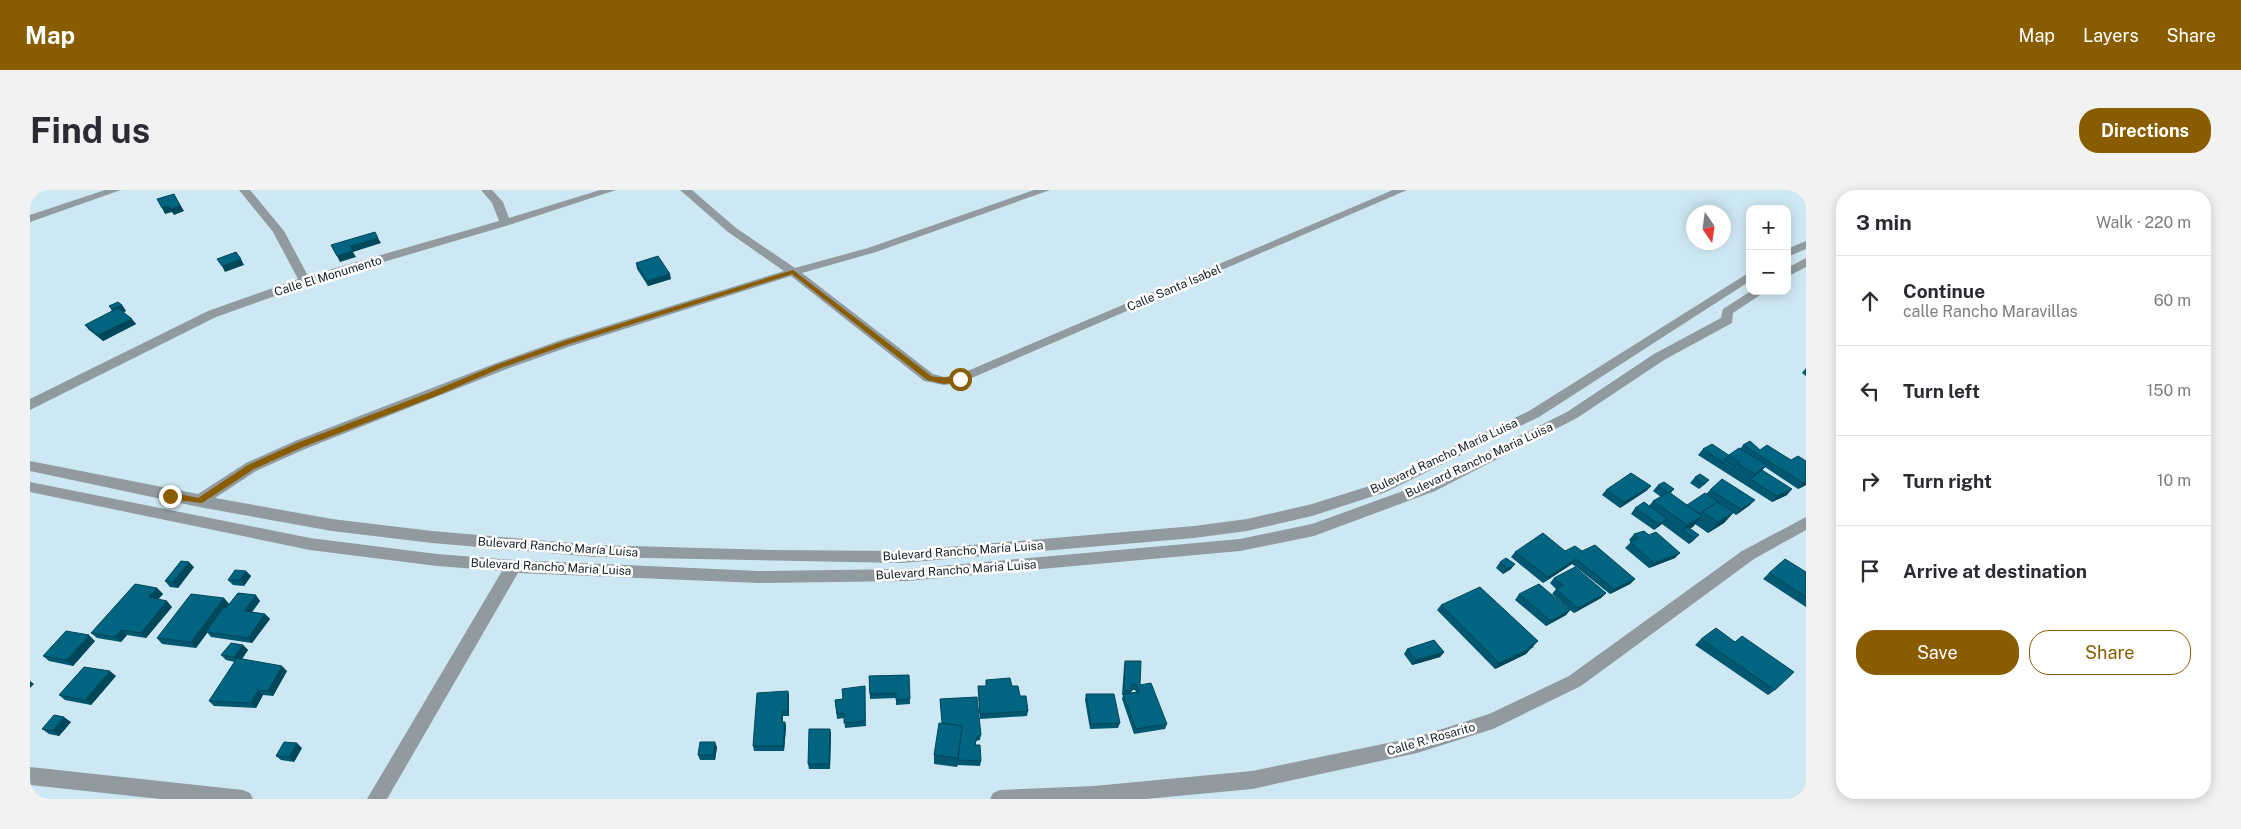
<!DOCTYPE html>
<html lang="en">
<head>
<meta charset="utf-8">
<style>
  :root { --surface:#fff; --page:#f2f2f3; --text:#2b2b33; --muted:#7c7c81; --line:#e1e1e2; --accent:#895c00 }
  body { margin:0; font-family:"Public Sans",sans-serif; background:var(--page); color:var(--text) }
  .controls { position:absolute; right:15px; top:15px; display:grid; overflow:hidden; border-radius:10px; box-shadow:0 2px 12px #0003 }
  .controls button { width:45px; height:45px; display:grid; place-items:center; padding:0; border:0; border-bottom:1px solid var(--line); background:var(--surface); color:var(--text); font:25px sans-serif }
  .compass { position:absolute; left:1656px; top:15px; width:45px; height:45px; border-radius:50%; background:var(--surface); box-shadow:0 2px 12px #0003; rotate:167deg }
  .stop { position:absolute; width:15px; height:15px; margin:-11px; border:4px solid #895c00; border-radius:50%; background:#fff }
  .stop.end { background:#895c00; border-color:#fff; box-shadow:0 1px 5px #0008 }
  .list { margin:0; padding:0; list-style:none }
  h2 { display:flex; justify-content:space-between; align-items:center; height:65px; margin:0; padding:0 20px; font-size:21px }
  h2 small { font-size:16px; font-weight:400; color:var(--muted) }
  .list li { display:grid; grid-template-columns:32px 1fr auto; gap:15px; align-items:center; box-sizing:border-box; height:90px; padding:0 20px; border-top:1px solid var(--line) }
  .list b { display:block; font-size:19px; white-space:nowrap }
  .list p { margin:0; font-size:16px; white-space:nowrap; color:var(--muted) }
  .list em { font-size:16px; font-style:normal; color:var(--muted) }
  .actions { display:flex; gap:10px; padding:15px 20px }
  .actions a { flex:1; padding:11px 0; border:1px solid var(--accent); border-radius:20px; text-align:center; font-size:18px; color:var(--accent) }
  .actions .main { background:var(--accent); color:#fff }
  .icon { flex:none; width:28px; height:28px; fill:none; stroke:currentColor; stroke-width:2; stroke-linecap:round; stroke-linejoin:round }
  .map { position:relative; flex:none; width:1776px; height:609px; overflow:hidden; border-radius:20px }
  header { display:flex; align-items:center; gap:30px; box-sizing:border-box; height:70px; padding:0 25px; background:var(--accent); color:#fff }
  header strong { font-size:24px }
  nav { display:flex; gap:28px; margin-inline-start:auto; font-size:18px }
  .intro { display:flex; align-items:center; justify-content:space-between; box-sizing:border-box; height:120px; padding:0 30px }
  h1 { margin:0; font-size:35px }
  .button { padding:12px 22px; border-radius:20px; background:var(--accent); color:#fff; font-size:18px; font-weight:700 }
  main { display:flex; gap:30px; padding:0 30px }
  aside { flex:1; background:var(--surface); border-radius:20px; box-shadow:0 2px 12px #0003 }
  .map>svg:first-child { display:block }
  .lines { fill:none; stroke-linecap:round; stroke-linejoin:round }
  .minor { fill:#909a9f; fill-rule:evenodd }
  .wall { fill:#01576f; fill-rule:evenodd }
  .shaded-wall { fill:#01475a }
  .building { fill:#016581; stroke:#01475a }
  .route { fill:#895c00 }
  .labels { text-anchor:middle; dominant-baseline:central; stroke-width:5; stroke-linejoin:round; paint-order:stroke }
  .street-label { font-size:12px; fill:#111a1e; stroke:#fff }
</style>
</head>
<body>
<header>
<strong>Map</strong>
<nav><a>Map</a><a>Layers</a><a>Share</a></nav>
</header>
<div class="intro"><h1>Find us</h1><a class="button">Directions</a></div>
<main>
<div class="map">
<svg width="1776" height="609" viewBox="0 0 1776 609">
  <rect width="100%" height="100%" fill="#cee8f3"/>
  <g class="lines">
    <path class="minor" d="M75,0h16l-91,32v-7z
      M209,0h11l34,41 24,45 191,-55 -7,-18 -11,-13h11l11,12 6,16 91,-28h16l-107,35 -200,59 -93,33 -186,93v-11l178,-88 90,-32 -25,-47z
      M650,0h12l44,38 59,40 73,-20 166,-58h16l-174,62 -74,21 131,101 11,3 14,-2 435,-185h14l-447,193 -16,2 -20,-4 -133,-105 -220,70 -67,24 -199,79 -49,22 -41,27 117,21 100,12 163,14 176,5 130,1 293,-25 53,-7 65,-15 64,-20 153,-73 221,-139v9l-211,136 -153,75 -74,24 -65,15 -53,7 -293,25 -306,-6 -163,-14 -100,-12 -133,-24 -169,-36v-10l168,33 48,-31 49,-22 199,-77 67,-24 223,-69 -56,-39z
      M1776,51v8l-19,8v-8z
      M1776,68v9l-19,10v-9z
      M1721,101h15l-33,22 -1,10 -68,37 -87,58 -142,73 -121,45 -74,15 -333,30 -148,2 -241,-10 -131,226h-20l135,-228 -65,-5 -127,-16 -280,-58v-10l280,56 127,16 77,6 245,11 148,-2 333,-30 72,-15 113,-41 142,-71 87,-58 67,-36 2,-9z
      M1776,327v13l-52,29 -173,127 -88,43 -76,24 -165,36 -106,10h-156l3,-6 7,-3 94,-4 158,-15 165,-34 72,-23 80,-38 173,-125z
      M0,577l213,23 7,3 3,6h-93l-130,-14z"/>
  </g>
  <path class="wall" d="M606,73l35,16 -23,7 -11,-17z
    M92,115l4,6 -3,1 13,12 -33,17 -14,-11 -4,-5 27,-14 -3,-5z
    M1776,178v8l-4,-3z
    M1713,255l48,15 15,1v24l-8,4 -33,-22 -3,3 25,25 -15,7 -74,-47 5,-6 26,6 11,-6z
    M1665,287l14,3 -5,5 -5,4 -9,-6z
    M1628,295l16,4 -4,5 17,11 19,-11 4,-4 40,15 -14,10 -3,-2 -9,10 -16,10 -13,-9 -5,4 4,12 -5,4 -27,-20 -8,6 -23,-16 4,-6 14,-2 4,-5 8,-4 -8,-6z
    M1621,296l-5,5 -26,17 -18,-13 4,-5z
    M1604,344l41,24 -26,10 -24,-20 6,-6 -2,-2z
    M1535,361h17l53,28 -5,5 -20,10 -38,-30 -29,19 -32,-26 4,-5z
    M1470,372l11,7 -8,5 -7,-6z
    M164,377l-16,21 -8,-1 -5,-6z
    M216,381l5,5 -7,10 -11,-1 -5,-5z
    M1776,382v35l-43,-28 6,-6z
    M1524,388l52,15 -5,5 -27,15 -4,-3 -4,5 -20,11 -31,-26 4,-6 49,14 -16,-14 4,-5 -6,-6z
    M127,398l6,6 -5,5 14,8 -26,31 -19,-3 -6,7 -24,-4 -6,-5z
    M194,408l5,6 -3,4 34,-7 -8,11 13,2 5,5 -18,24 -41,-6 -4,-5 -11,16 -34,-4 -5,-6z
    M1411,415l93,42 -4,2 -4,5 -31,15 -58,-59z
    M1671,449l34,3 40,48 -7,5 -73,-50z
    M65,451l-22,25 -24,-5 -6,-5z
    M213,455l5,5 -6,9 45,12 -14,25 -10,-1 -7,13 -42,-2 -5,-5 26,-39 -9,-2 -5,-5z
    M1377,459l37,3 -4,5 -28,8 -8,-11z
    M1095,471l15,24 27,39 -2,5 -31,5 -12,-35 1,-4h-1l2,-29zM1102,500h3l1,2 -5,1z
    M879,485l1,29 -14,1v-7l-26,1 -1,-23z
    M86,486l-25,29 -26,-5 -6,-5z
    M956,490l26,6 8,10 8,15 -1,5 -47,3 -2,-28v-5h8z
    M835,496l1,40 -21,2 -1,-10 -7,1 -2,-19 8,-1z
    M758,501l1,5v20h-6v6h2l1,5 -2,24h-30l-1,-5z
    M1056,504l34,29 -2,5 -28,1 -5,-29z
    M910,509l41,36 -1,5 -4,1v4l5,16 -1,5 -22,-1 -1,2 -23,-3v-9l8,-32z
    M41,532l-12,14 -10,-2 -7,-5z
    M801,543l-1,36h-21l-1,-5z
    M687,557l-2,13h-15l-2,-5z
    M272,558l-8,14 -13,-2 -5,-4z"/>
  <path class="shaded-wall" d="M144,4l10,17 -10,4 -2,-3 -7,2 -3,-6z
    M348,48l3,5 -28,9 3,5 -16,5 -3,-6 13,-10z
    M211,69l3,6 -19,7 -3,-6z
    M640,84l1,5 -23,7 -1,-5z
    M92,115l4,6 -9,4 -4,-6z
    M102,129l4,5 -33,17 -5,-6z
    M1737,275l-10,11 -7,3 5,-5z
    M1776,292v3l-8,4 5,-6z
    M1621,296l-5,5 -26,17 4,-6z
    M1762,299l-5,6 -15,7 5,-6z
    M1725,310l-5,5 -14,10 5,-6z
    M1704,322l-10,11 -16,10 10,-11z
    M1672,326l-9,11 -9,5 -1,-2 4,-5z
    M1637,329l-5,5 -8,6 5,-6z
    M1669,345l-5,5 -5,4 5,-6z
    M1650,363l-5,5 -26,10 5,-5z
    M1546,369l-4,5 -29,19 5,-6z
    M159,372l5,5 -16,21 -5,-6z
    M1485,374l-4,5 -8,5 4,-5z
    M216,381l5,5 -7,10 -4,-6z
    M1605,389l-5,5 -20,10 4,-5z
    M127,398l6,6 -8,9 -6,-6z
    M1576,403l-5,5 -27,15 4,-5z
    M226,405l4,6 -11,15 -5,-5z
    M194,408l5,6 -33,44 -5,-6z
    M137,411l5,6 -26,31 -5,-5z
    M1540,420l-4,5 -20,11 5,-5z
    M235,424l5,5 -18,24 -4,-5z
    M91,440l6,5 -6,7 -6,-5z
    M59,445l6,6 -22,25 -6,-6z
    M1508,451l-12,13 -31,15 4,-6z
    M213,455l5,5 -9,13 -5,-6z
    M1414,462l-4,5 -28,8 4,-5z
    M252,476l5,5 -14,25 -5,-5z
    M80,481l6,5 -25,29 -6,-5z
    M0,491l4,3 -4,4z
    M228,500l5,5 -7,13 -5,-5z
    M758,501l1,5v20l-1,-5z
    M34,527l7,5 -12,14 -6,-5z
    M755,532l1,5 -2,24 -1,-5z
    M800,539l1,4 -1,36 -1,-5z
    M685,552l2,5 -2,13 -2,-5z
    M267,553l5,5 -8,14 -5,-5z"/>
  <path class="building" d="M144,4l6,12 -10,3 -1,-3 -7,2 -5,-9z
    M345,42l3,6 -28,8 3,5 -16,5 -6,-11z
    M206,62l5,7 -19,7 -5,-7z
    M628,66l12,18 -23,7 -11,-18z
    M88,112l4,3 -9,4 -4,-3z
    M88,118l14,11 -34,16 -13,-10z
    M1720,251l10,9 7,-5 24,15 7,-4 8,5v21l-3,1 -60,-38z
    M1682,254l18,12 -1,-1 -5,5 11,7 -2,2 -30,-20z
    M1709,258l28,17 -12,9 -17,-10 2,-2 -11,-7z
    M1732,280l30,19 -15,7 -27,-17z
    M1601,283l20,13 -27,16 -18,-12z
    M1670,284l9,6 -5,4 -9,-7z
    M1692,289l33,21 -14,9 -31,-19z
    M1634,292l10,7 -6,4 -10,-8z
    M1639,302l33,24 -15,9 -34,-24z
    M1675,303l15,10 -3,-1 -15,10 -2,2 -13,-9z
    M1614,312l23,17 -8,5 -24,-16z
    M1687,312l17,10 -16,10 -16,-10z
    M1658,337l11,8 -5,3 -11,-8z
    M1614,341l5,4 7,-3 24,21 -26,10 -24,-21 8,-3 -4,-5z
    M1513,343l22,18 10,-5 7,5 13,-6 40,34 -21,10 -38,-30 -28,18 -33,-25z
    M1476,368l9,6 -8,5 -7,-7z
    M1755,369l21,13v25l-37,-24z
    M151,371l8,1 -16,20 -8,-1z
    M1545,377l31,26 -28,15 -22,-19 7,-4 -9,-7z
    M205,380l11,1 -6,9h-12z
    M105,394l22,4 -8,9 18,4 -26,32 -20,-3 -6,7 -24,-4z
    M1509,394l31,26 -19,11 -32,-27z
    M1450,397l58,54 -9,6 1,2 -31,14 -58,-58z
    M208,403l18,2 -12,16 21,3 -17,24 -42,-6 17,-24h3z
    M161,404l33,4 -33,44 -34,-4z
    M1686,438l19,14 7,-6 52,36 -19,18 -74,-51z
    M36,441l23,4 -22,25 -24,-4z
    M1404,450l10,12 -28,8 -9,-11z
    M201,453l12,2 -9,12 -13,-2z
    M207,468l45,8 -14,25 -10,-1 -7,13 -42,-2z
    M1095,471h16l-1,24 11,-2 16,41 -31,5 -13,-35 16,-2 -2,-7 -5,-1v7l-8,-1z
    M54,477l26,4 -25,29 -26,-5z
    M879,485l1,24 -14,1v-7l-26,1 -1,-18z
    M980,488l2,8h6l2,10h6l2,15 -48,3 -2,-28h8v-6z
    M835,496v35l-21,2v-10l-7,1 -2,-14 8,-1 -1,-10z
    M758,501v20h-6v11h3l-2,24h-30l4,-53z
    M1056,504h28l6,29 -29,1z
    M947,507l4,38 -4,1 -2,9h5l1,16 -23,-1 4,-34 -20,-3 -2,-24z
    M24,525l10,2 -11,14 -11,-2z
    M909,533l23,3 -4,32 -24,-3z
    M779,539h21l-1,35h-21z
    M254,552l13,1 -8,14 -13,-1z
    M670,552h15l-2,13h-15z"/>
  <path class="route" d="M763,80l138,106c12,3 21,0 32,1v4l-19,3 -17,-4 -135,-106 -223,70 -68,24 -65,28 -133,51 -49,22 -52,34 -32,-4 -5,-3 5,-4 28,6 50,-33 49,-22 134,-51 65,-27 68,-24z"/>
  <g class="labels">
    <g class="street-label">
      <text transform="translate(298 86) rotate(-17)">Calle El Monumento</text>
      <text transform="translate(1144 98) rotate(-23)">Calle Santa Isabel</text>
      <text transform="translate(1414 266) rotate(-25)">Bulevard Rancho María Luisa</text>
      <text transform="translate(1449 270) rotate(-25)">Bulevard Rancho Maria Luisa</text>
      <text transform="translate(528 357) rotate(4)">Bulevard Rancho María Luisa</text>
      <text transform="translate(933 361) rotate(-4)">Bulevard Rancho María Luisa</text>
      <text transform="translate(521 377) rotate(3)">Bulevard Rancho Maria Luisa</text>
      <text transform="translate(926 380) rotate(-4)">Bulevard Rancho Maria Luisa</text>
      <text transform="translate(1401 549) rotate(-16)">Calle R. Rosarito</text>
    </g>
  </g>
</svg>
<div class="controls">
<button>+</button>
<button>−</button>
</div>
<svg class="compass" viewBox="-18 -18 36 36"><path d="M0-13l5 13h-10z" fill="#e53935"/><path d="M0 13l5-13h-10z" fill="#7c7c81"/></svg>
<div class="stop" style="left:930px;top:189px"></div>
<div class="stop end" style="left:140px;top:306px"></div>
</div>
<aside>
<h2>3 min<small>Walk · 220 m</small></h2>
<ul class="list">
<li><svg class="icon" aria-label="ahead" viewBox="0 0 24 24"><path d="M12 20V5M6 11l6-6 6 6"/></svg><div><b>Continue</b><p>calle Rancho Maravillas</p></div><em>60 m</em></li>
<li><svg class="icon" aria-label="left" viewBox="0 0 24 24"><path d="M17 20v-9H6M10 6l-5 5 5 5"/></svg><div><b>Turn left</b></div><em>150 m</em></li>
<li><svg class="icon" aria-label="right" viewBox="0 0 24 24"><path d="M7 20v-9h11M14 6l5 5-5 5"/></svg><div><b>Turn right</b></div><em>10 m</em></li>
<li><svg class="icon" aria-label="arrive" viewBox="0 0 24 24"><path d="M6 21V4h12l-3 4 3 4H6"/></svg><div><b>Arrive at destination</b></div></li>
</ul>
<div class="actions"><a class="main">Save</a><a>Share</a></div>
</aside>
</main>
</body>
</html>
